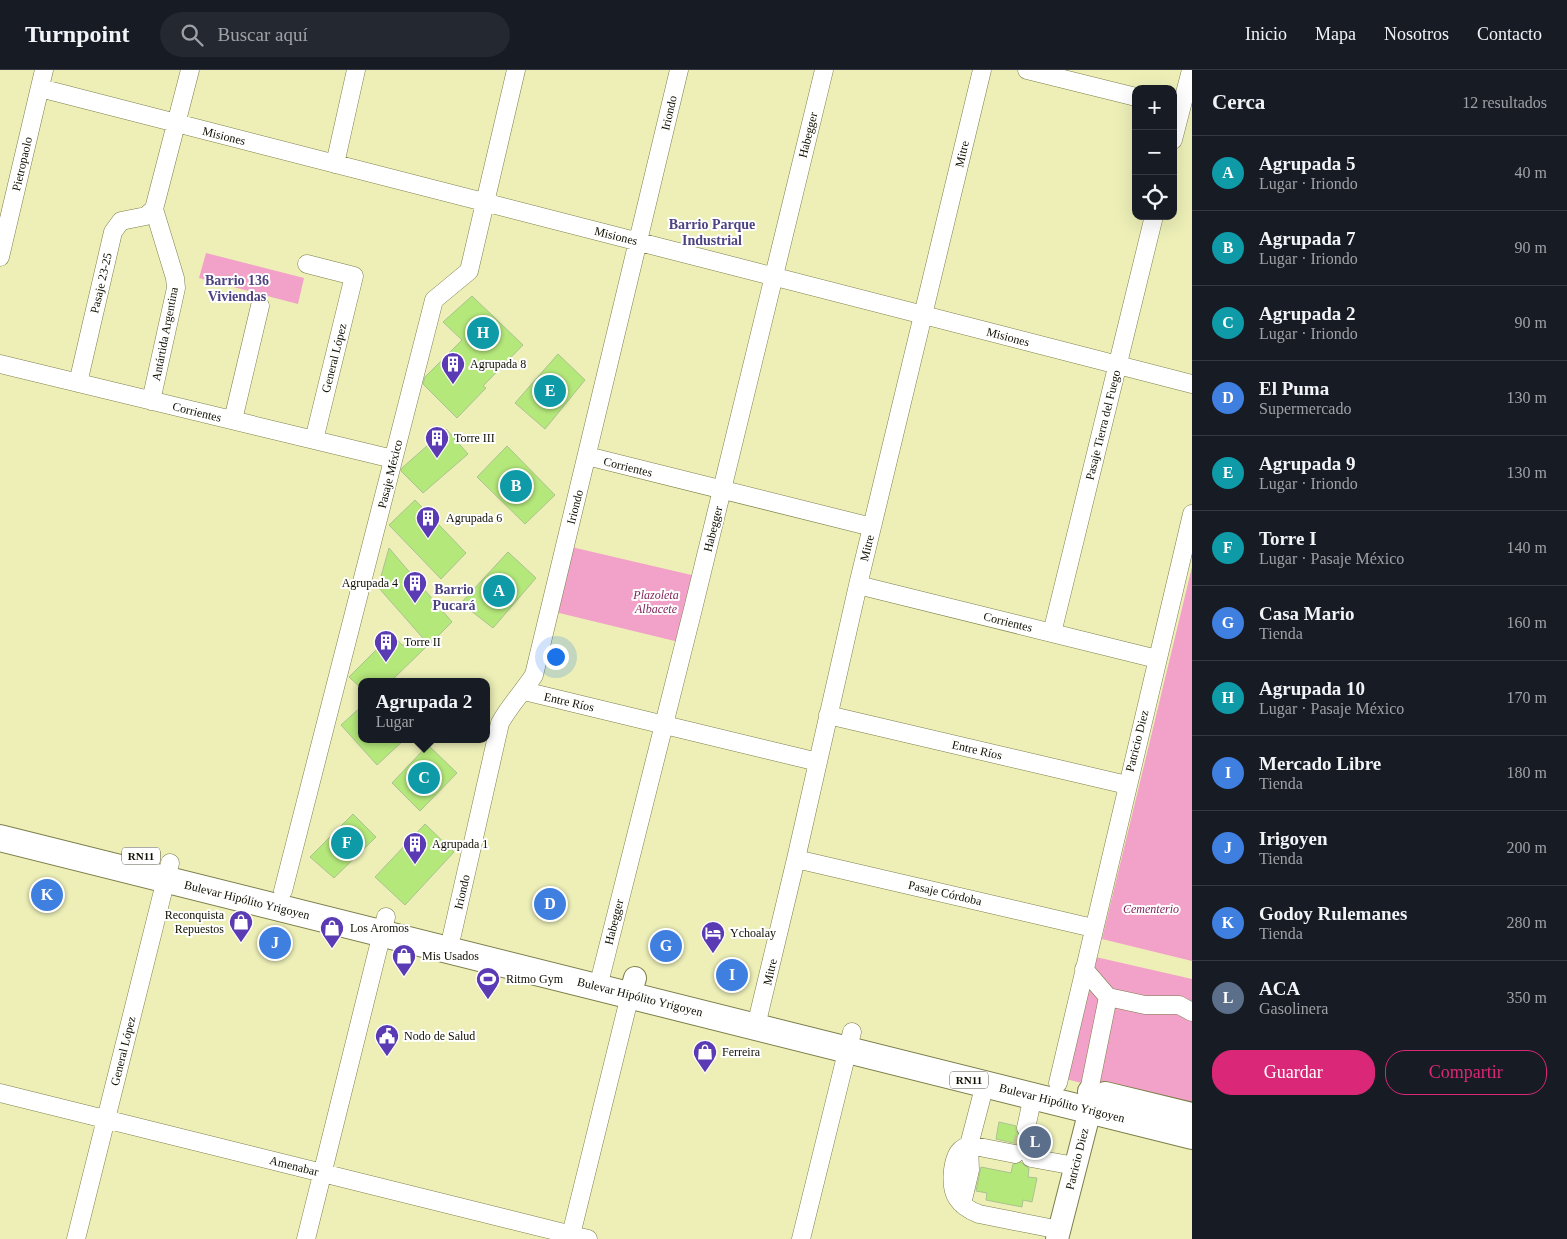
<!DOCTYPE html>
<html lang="es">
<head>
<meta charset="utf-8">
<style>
  :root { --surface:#171b24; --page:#242831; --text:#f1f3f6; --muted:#9ea1a6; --line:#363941; --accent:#db2777 }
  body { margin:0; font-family:"Times New Roman",serif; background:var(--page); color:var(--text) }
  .controls { position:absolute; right:15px; top:15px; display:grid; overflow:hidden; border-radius:10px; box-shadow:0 5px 20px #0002 }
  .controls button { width:45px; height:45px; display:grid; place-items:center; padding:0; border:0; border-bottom:1px solid var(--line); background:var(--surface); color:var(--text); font:25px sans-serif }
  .you { position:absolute; left:555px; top:586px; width:18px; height:18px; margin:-12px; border:4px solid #fff; border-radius:50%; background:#1a73e8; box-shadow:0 0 0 8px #1a73e833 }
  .badge { display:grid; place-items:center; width:32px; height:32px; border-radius:50%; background:var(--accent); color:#fff; font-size:16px; font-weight:700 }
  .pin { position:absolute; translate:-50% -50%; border:2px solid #fff; box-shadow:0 1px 5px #0006 }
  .popup { position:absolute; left:358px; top:608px; width:132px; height:65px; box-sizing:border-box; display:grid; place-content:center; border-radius:10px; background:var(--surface); filter:drop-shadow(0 1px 4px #0005); font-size:16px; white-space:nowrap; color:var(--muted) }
  .popup b { font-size:19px; color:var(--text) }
  .popup::after { content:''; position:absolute; left:50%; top:100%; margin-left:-10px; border:10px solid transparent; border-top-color:var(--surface) }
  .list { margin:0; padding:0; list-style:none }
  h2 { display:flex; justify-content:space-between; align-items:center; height:65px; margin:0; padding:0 20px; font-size:21px }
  h2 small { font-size:16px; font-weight:400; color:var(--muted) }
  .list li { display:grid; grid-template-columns:32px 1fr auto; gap:15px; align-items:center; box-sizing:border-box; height:75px; padding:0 20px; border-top:1px solid var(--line) }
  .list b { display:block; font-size:19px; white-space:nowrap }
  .list p { margin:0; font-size:16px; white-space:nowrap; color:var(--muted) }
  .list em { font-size:16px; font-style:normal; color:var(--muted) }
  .actions { display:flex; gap:10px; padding:15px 20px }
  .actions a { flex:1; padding:11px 0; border:1px solid var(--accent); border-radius:20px; text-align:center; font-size:18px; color:var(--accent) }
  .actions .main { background:var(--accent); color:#fff }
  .icon { flex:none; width:28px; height:28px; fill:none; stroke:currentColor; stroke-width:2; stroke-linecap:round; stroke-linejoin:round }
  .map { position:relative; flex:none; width:1192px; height:1169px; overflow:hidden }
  header { display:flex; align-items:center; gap:30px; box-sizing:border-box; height:70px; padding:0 25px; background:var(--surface); border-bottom:1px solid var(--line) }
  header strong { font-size:24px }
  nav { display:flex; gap:28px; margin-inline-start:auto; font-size:18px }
  .search { width:350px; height:45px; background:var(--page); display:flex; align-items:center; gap:12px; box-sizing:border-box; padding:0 18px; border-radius:28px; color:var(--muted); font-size:19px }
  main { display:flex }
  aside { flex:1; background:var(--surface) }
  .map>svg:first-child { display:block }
  .green { fill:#f2a1c8 }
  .building { fill:#b5e87b; stroke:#aac291 }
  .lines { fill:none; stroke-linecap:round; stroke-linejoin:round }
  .minor-tunnel { stroke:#cccd9c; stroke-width:18; stroke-dasharray:18 9; stroke-linecap:butt }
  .minor-casing { stroke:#7d7e4a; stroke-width:19 }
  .major-casing { stroke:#7d7e4a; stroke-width:24 }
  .highway-casing { stroke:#7d7e4a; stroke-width:28 }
  .minor { stroke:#fff; stroke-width:18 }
  .major { stroke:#fff; stroke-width:22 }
  .highway { stroke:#fff; stroke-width:26 }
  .labels { text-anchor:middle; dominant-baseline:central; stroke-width:4; stroke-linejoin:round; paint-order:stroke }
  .shield { fill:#fff; stroke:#58574c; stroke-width:1 }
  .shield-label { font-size:11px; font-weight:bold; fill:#100f00 }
  .street-label { font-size:12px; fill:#100f00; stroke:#fff }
  .poi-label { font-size:12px; fill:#100f00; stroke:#fff; text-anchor:start }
  .park-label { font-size:12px; font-style:italic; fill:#7f1e56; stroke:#fff }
  .neighbourhood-label { font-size:14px; font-weight:bold; fill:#4e4381; stroke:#fff }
</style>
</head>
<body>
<header>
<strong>Turnpoint</strong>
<div class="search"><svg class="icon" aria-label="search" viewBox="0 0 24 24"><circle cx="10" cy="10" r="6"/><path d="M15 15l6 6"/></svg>Buscar aquí</div>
<nav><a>Inicio</a><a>Mapa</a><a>Nosotros</a><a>Contacto</a></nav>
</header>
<main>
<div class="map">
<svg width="1192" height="1169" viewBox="0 0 1192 1169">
  <rect width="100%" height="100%" fill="#edefb7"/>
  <path class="green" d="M206,183l98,25 -6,26 -99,-26z
    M567,476l133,31 -17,66 -132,-32z
    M1192,497v394l-90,-22z
    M1087,885l105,24v132l-134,-34z"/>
  <path class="building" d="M472,226l51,49 -40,41 3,2 -29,30 -34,-34 2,-7 37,-37 -19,-18z
    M558,284l27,26 -40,49 -30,-26z
    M446,359l22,25 -45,39 -22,-22 1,-3z
    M507,376l48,49 -30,29 -48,-47z
    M415,430l51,53 -25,26 -52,-54z
    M389,478l63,74 -23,23 -51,-58z
    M508,482l28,26 -43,50 -32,-25z
    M392,564l10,11 25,1 -37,36h-28v7l-13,-12z
    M362,636v33h43l-28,26 -36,-40z
    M428,675l29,28 -37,38 -28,-28z
    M353,744l23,23 -42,41 -24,-21z
    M425,754l29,28 -49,53 -30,-28z
    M999,1052l17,4v5l3,4 5,3 9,-3 3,-5 8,2 -4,17 -8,-1 -7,2 -7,-6 -22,-5z
    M1021,1092l4,4 4,2 -1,9 9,1 -5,24 -9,-2 -1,7 -36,-7 1,-7 -11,-2 5,-24 30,6 2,-9z"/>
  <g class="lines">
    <path class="minor-tunnel" d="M1019,1085l7,-27"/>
    <g class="minor-casing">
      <path id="minor" d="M1027,0l109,27
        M40,18l1152,296
        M1173,70l18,-70
        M335,94l21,-94
        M154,139l36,-139
        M0,187l44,-187
        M307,194l47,12 -40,164
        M0,294l393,95
        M78,313l35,-151 8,-11 25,-5 8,-7
        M151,331l25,-113 -1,-10 -21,-69
        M233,350l27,-114
        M587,386l285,71
        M858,515l299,74
        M1052,563l102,-417
        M524,621l294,71
        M828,645l299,70
        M796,789l297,69
        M283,821l151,-591 35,-29 47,-201
        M452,865l48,-212c10,-18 23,-31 34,-48l145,-605
        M1084,899l24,28 -19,94
        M598,917l95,-378 131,-539
        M1108,927l37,8h34l13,7
        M756,956l40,-167 62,-274 124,-515
        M1058,1013l134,-569
        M0,1023l588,146
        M1026,1058l7,-32
        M1015,1084l-46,-9c-5,2 -10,5 -12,10 -5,11 -7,32 0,43 5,8 14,13 22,16l81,16
        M1031,1088l44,8
        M962,1134l8,-34 -1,-25 16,-61
        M76,1169l94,-376
        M306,1169l80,-322
        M570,1169l60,-244
        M801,1169l51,-207"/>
    </g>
    <g class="major-casing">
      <path id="major" d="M630,925l5,-17
        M1057,1169l33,-129 -1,-19"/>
    </g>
    <g class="highway-casing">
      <path id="highway" d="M0,768l1192,298
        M1105,1025l87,21"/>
    </g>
    <use href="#minor" class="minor"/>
    <use href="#major" class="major"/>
    <use href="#highway" class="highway"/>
  </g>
  <defs>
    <g id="building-pin" transform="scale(1.25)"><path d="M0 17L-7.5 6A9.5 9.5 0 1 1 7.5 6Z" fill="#5b3bb4" stroke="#fff"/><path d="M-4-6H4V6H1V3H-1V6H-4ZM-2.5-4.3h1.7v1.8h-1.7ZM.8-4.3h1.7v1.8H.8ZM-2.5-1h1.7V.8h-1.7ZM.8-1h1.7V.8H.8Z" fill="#fff"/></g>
    <g id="shop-pin" transform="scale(1.25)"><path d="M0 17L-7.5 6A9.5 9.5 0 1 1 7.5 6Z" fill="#5b3bb4" stroke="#fff"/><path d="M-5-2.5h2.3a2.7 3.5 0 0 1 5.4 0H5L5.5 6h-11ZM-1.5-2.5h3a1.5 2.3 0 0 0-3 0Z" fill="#fff"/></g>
    <g id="hotel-pin" transform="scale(1.25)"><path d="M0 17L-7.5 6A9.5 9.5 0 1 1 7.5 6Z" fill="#5b3bb4" stroke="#fff"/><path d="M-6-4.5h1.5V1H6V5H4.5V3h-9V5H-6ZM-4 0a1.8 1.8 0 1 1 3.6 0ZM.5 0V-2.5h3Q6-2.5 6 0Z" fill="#fff"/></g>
    <g id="stadium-pin" transform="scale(1.25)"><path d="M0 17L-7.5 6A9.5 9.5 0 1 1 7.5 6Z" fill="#5b3bb4" stroke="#fff"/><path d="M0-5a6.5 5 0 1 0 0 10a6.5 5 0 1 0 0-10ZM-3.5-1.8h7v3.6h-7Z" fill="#fff"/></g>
    <g id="civic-pin" transform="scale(1.25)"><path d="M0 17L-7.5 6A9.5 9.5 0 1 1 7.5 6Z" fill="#5b3bb4" stroke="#fff"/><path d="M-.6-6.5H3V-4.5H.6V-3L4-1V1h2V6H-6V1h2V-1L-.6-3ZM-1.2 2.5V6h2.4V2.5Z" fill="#fff"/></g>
  </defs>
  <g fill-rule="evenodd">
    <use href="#building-pin" x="453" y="294"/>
    <use href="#building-pin" x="437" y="368"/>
    <use href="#building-pin" x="428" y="448"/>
    <use href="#building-pin" x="415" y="513"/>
    <use href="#building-pin" x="386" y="572"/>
    <use href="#building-pin" x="415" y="774"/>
    <use href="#shop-pin" x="241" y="852"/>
    <use href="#shop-pin" x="332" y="858"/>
    <use href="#hotel-pin" x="713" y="863"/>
    <use href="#shop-pin" x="404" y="886"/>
    <use href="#stadium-pin" x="488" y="909"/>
    <use href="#civic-pin" x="387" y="966"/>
    <use href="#shop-pin" x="705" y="982"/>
  </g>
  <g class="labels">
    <g class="shield">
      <rect x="122" y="777.5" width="38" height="17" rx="4"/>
      <rect x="950" y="1001.5" width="38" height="17" rx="4"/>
    </g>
    <g class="shield-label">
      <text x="141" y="786">RN11</text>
      <text x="969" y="1010">RN11</text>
    </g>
    <g class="street-label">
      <text transform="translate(669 43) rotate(-77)">Iriondo</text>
      <text transform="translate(808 65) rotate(-76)">Habegger</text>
      <text transform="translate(224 66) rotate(14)">Misiones</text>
      <text transform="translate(962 84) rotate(-77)">Mitre</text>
      <text transform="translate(22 94) rotate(-77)">Pietropaolo</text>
      <text transform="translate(616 166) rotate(14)">Misiones</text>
      <text transform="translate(101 213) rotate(-77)">Pasaje 23-25</text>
      <text transform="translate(165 264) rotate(-79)">Antártida Argentina</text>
      <text transform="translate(1008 267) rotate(15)">Misiones</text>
      <text transform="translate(334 288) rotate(-76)">General López</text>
      <text transform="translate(197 342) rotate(14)">Corrientes</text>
      <text transform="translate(1103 355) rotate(-76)">Pasaje Tierra del Fuego</text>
      <text transform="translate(628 397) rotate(14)">Corrientes</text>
      <text transform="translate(390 404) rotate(-76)">Pasaje México</text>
      <text transform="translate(575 437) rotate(-76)">Iriondo</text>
      <text transform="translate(713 459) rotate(-76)">Habegger</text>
      <text transform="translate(867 478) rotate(-76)">Mitre</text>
      <text transform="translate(1008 552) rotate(14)">Corrientes</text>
      <text transform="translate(569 632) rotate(13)">Entre Ríos</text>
      <text transform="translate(1137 671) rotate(-76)">Patricio Diez</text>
      <text transform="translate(977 680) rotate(13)">Entre Ríos</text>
      <text transform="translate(462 822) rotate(-77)">Iriondo</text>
      <text transform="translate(945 823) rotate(13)">Pasaje Córdoba</text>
      <text transform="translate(247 830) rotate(14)">Bulevar Hipólito Yrigoyen</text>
      <text transform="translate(614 852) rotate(-76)">Habegger</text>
      <text transform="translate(770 902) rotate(-77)">Mitre</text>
      <text transform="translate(640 927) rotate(14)">Bulevar Hipólito Yrigoyen</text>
      <text transform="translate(123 981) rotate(-76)">General López</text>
      <text transform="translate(1062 1033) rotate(14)">Bulevar Hipólito Yrigoyen</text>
      <text transform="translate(1077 1089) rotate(-76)">Patricio Diez</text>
      <text transform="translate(294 1096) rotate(14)">Amenabar</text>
    </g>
    <g class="poi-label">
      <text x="470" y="294">Agrupada 8</text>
      <text x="454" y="368">Torre III</text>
      <text x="446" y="448">Agrupada 6</text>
      <text x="398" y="513" text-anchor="end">Agrupada 4</text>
      <text x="404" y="572">Torre II</text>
      <text x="432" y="774">Agrupada 1</text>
      <text x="224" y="845" text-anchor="end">Reconquista<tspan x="224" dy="14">Repuestos</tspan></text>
      <text x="350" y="858">Los Aromos</text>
      <text x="730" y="863">Ychoalay</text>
      <text x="422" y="886">Mis Usados</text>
      <text x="506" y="909">Ritmo Gym</text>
      <text x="404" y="966">Nodo de Salud</text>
      <text x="722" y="982">Ferreira</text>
    </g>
    <g class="park-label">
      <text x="656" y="525">Plazoleta<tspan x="656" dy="14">Albacete</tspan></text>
      <text x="1151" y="839">Cementerio</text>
    </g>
    <g class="neighbourhood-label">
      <text x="712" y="154">Barrio Parque<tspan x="712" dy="16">Industrial</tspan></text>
      <text x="237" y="210">Barrio 136<tspan x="237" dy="16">Viviendas</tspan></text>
      <text x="454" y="519">Barrio<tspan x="454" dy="16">Pucará</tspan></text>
    </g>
  </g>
</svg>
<div class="controls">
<button>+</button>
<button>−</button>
<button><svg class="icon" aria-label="locate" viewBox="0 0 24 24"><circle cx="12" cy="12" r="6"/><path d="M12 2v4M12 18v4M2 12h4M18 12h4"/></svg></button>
</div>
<div class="you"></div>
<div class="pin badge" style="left:499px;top:521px;background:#0f9aa8">A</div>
<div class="pin badge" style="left:516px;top:416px;background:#0f9aa8">B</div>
<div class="pin badge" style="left:424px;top:708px;background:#0f9aa8">C</div>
<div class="popup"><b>Agrupada 2</b>Lugar</div>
<div class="pin badge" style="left:550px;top:834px;background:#3f7fe0">D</div>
<div class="pin badge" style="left:550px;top:321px;background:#0f9aa8">E</div>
<div class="pin badge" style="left:347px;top:773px;background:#0f9aa8">F</div>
<div class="pin badge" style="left:666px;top:876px;background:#3f7fe0">G</div>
<div class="pin badge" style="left:483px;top:263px;background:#0f9aa8">H</div>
<div class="pin badge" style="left:732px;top:905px;background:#3f7fe0">I</div>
<div class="pin badge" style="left:275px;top:873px;background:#3f7fe0">J</div>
<div class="pin badge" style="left:47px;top:825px;background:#3f7fe0">K</div>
<div class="pin badge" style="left:1035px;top:1072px;background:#5c6f8a">L</div>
</div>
<aside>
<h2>Cerca<small>12 resultados</small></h2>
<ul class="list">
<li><span class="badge" style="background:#0f9aa8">A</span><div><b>Agrupada 5</b><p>Lugar · Iriondo</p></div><em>40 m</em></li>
<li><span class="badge" style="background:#0f9aa8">B</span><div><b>Agrupada 7</b><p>Lugar · Iriondo</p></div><em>90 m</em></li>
<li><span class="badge" style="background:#0f9aa8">C</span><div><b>Agrupada 2</b><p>Lugar · Iriondo</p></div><em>90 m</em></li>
<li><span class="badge" style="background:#3f7fe0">D</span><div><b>El Puma</b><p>Supermercado</p></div><em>130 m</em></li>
<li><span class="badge" style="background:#0f9aa8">E</span><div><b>Agrupada 9</b><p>Lugar · Iriondo</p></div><em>130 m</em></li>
<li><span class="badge" style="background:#0f9aa8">F</span><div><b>Torre I</b><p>Lugar · Pasaje México</p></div><em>140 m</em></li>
<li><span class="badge" style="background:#3f7fe0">G</span><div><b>Casa Mario</b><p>Tienda</p></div><em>160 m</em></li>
<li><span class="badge" style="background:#0f9aa8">H</span><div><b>Agrupada 10</b><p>Lugar · Pasaje México</p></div><em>170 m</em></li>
<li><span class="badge" style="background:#3f7fe0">I</span><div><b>Mercado Libre</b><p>Tienda</p></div><em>180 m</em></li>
<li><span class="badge" style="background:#3f7fe0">J</span><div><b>Irigoyen</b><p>Tienda</p></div><em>200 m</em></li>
<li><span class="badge" style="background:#3f7fe0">K</span><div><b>Godoy Rulemanes</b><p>Tienda</p></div><em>280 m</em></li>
<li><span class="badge" style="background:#5c6f8a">L</span><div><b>ACA</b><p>Gasolinera</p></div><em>350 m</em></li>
</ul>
<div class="actions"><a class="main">Guardar</a><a>Compartir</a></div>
</aside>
</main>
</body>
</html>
